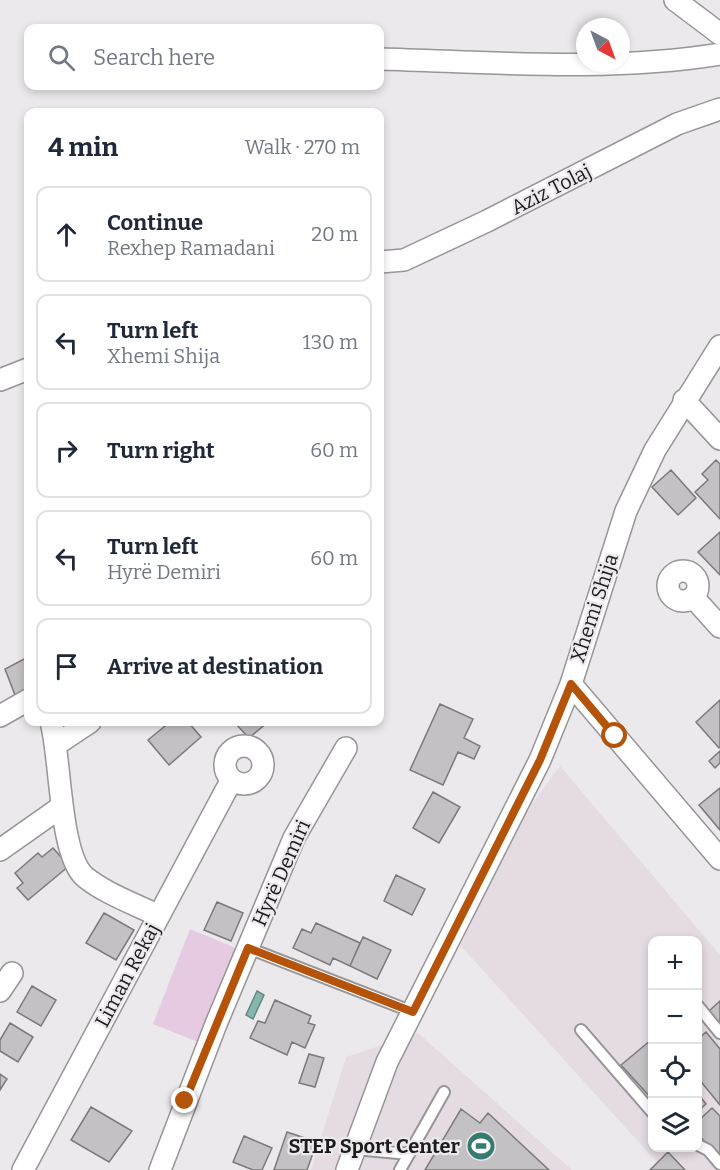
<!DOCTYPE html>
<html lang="en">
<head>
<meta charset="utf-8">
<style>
  :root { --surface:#fff; --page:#f2f2f3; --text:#1f2937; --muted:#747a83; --line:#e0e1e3 }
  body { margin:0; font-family:Bitter,serif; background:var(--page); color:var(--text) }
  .controls { position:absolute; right:18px; bottom:18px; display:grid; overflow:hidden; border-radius:12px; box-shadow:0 3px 9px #0003 }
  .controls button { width:54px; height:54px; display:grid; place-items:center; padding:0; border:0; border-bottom:2px solid var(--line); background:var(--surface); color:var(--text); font:30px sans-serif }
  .compass { position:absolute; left:576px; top:18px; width:54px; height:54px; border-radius:50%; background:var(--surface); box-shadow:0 3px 9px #0003; rotate:139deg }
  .stop { position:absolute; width:18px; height:18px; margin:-14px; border:4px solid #b45309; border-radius:50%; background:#fff }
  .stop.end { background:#b45309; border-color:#fff; box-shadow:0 2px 6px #0008 }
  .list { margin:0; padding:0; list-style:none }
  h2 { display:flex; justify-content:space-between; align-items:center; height:78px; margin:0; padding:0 24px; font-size:26px }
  h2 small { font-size:20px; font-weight:400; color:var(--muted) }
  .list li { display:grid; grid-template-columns:39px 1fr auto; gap:18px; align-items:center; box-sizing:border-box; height:96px; margin:0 12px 12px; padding:0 12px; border:2px solid var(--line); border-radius:12px }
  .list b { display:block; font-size:22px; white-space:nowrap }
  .list p { margin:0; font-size:20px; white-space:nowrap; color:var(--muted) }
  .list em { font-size:20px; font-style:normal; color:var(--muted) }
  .icon { flex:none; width:33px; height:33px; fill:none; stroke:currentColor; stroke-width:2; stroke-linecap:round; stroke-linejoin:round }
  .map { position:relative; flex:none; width:720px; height:1170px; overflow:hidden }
  .search { position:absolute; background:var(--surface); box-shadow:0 3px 9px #0003; left:24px; top:24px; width:360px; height:66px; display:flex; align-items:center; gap:15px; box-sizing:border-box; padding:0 21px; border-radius:12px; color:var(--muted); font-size:22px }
  .panel { position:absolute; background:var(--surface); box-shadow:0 3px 9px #0003; left:24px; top:108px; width:360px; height:618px; border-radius:12px }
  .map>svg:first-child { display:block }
  .built { fill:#e5dce3; fill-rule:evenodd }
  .green { fill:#e6cae2 }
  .water { fill:#85b6ae; stroke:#668882; stroke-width:1.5 }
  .building { fill:#c4c1c4; stroke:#7c797b; stroke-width:1.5 }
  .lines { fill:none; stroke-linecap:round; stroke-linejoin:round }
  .lane-casing { stroke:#979597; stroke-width:14 }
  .street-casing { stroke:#979597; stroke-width:24 }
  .lane { stroke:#fff; stroke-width:10 }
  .street { stroke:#fff; stroke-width:21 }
  .route { stroke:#b45309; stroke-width:8 }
  .labels { text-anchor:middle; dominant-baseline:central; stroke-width:4.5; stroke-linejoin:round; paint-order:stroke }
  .street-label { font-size:20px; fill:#1d1c1d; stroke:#ece9ec }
  .poi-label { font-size:20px; font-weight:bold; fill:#1d1c1d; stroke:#ece9ec; text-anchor:end }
</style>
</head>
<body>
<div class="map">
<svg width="720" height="1170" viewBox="0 0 720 1170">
  <rect width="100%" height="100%" fill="#ece9ec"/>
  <path class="built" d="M560,766l160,189v215h-56l-204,-225 60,-125zM652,940h46v208h-46z
    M418,1033l154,137h-261l35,-113z"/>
  <path class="green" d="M190,929l46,19 -38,94 -45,-18z"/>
  <path class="water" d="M257,991l7,4 -11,24 -7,-4z"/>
  <path class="building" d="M716,460l4,4v55l-25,-27 13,-12 -6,-6z
    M671,470l25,28 -18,17 -26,-28z
    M720,532v43l-22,-23z
    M28,657v34l-13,4 -10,-26z
    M720,700v47l-1,1 -23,-26z
    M440,704l33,15 -9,19 16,8 -6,13 -16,-7 -15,33 -33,-15z
    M170,722h18l13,15 -32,28 -21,-25z
    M234,722h34l-19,16z
    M720,751v12l-5,5 -6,-7z
    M720,788v42l-21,-25z
    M433,792l27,15 -21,36 -26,-15z
    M53,848l16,18 -41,34 -11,-12 6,-5 -8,-10 23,-20 4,4z
    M396,875l29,14 -13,26 -28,-14z
    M217,902l26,11 -12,28 -27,-11z
    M104,913l30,17 -18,30 -30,-17z
    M316,923l44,20 -10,23 -17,-8 -3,7 -37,-17 9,-19 9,4z
    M363,937l28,13 -14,29 -27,-13z
    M32,986l24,14 -15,26 -24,-14z
    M275,1000l36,16 -3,7 7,2 -10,23 -13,-6 -5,13 -37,-17 8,-17 7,2z
    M720,1001v23l-11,-13z
    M10,1023l23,14 -15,25 -18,-11v-11z
    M706,1032l14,17v56l-22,-27v-39z
    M651,1040l1,1v58l-31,-34z
    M309,1054l15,4 -9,29 -16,-4z
    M0,1074l7,5 -7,11z
    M698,1094l8,10 -8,7z
    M91,1107l41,24 -23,31 -38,-22z
    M712,1108l8,8v44l-22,-26v-13z
    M461,1109l19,14 8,-10 61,57h-124z
    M287,1132l30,10 -10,28h-33z
    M244,1136l28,12 -10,22h-9l-20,-8z
    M668,1152l17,18h-35z"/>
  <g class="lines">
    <g class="lane-casing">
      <path id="lane" d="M248,948l165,64
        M698,1006l22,27
        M581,1030l71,82
        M698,1145l10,5 12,14
        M355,1149l54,5
        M400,1170l44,-78"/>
    </g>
    <g class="street-casing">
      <path id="street" d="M675,0l45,34
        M380,59c112,3 228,13 340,-5
        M380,262l24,-2 83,-39 190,-97 43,-15
        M0,380l28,-11
        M684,400l36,39
        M668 586a15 15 0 1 1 30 0a15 15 0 1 1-30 0Z
        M693,597l27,30
        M571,684l149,175
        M0,716l28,-16
        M51,722c10,35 8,133 34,155 21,17 50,27 74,39
        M57,744l33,-22
        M225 765a19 19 0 1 1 38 0a19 19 0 1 1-38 0Z
        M0,850l61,-43
        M0,991l12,-18
        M23,1170l208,-389
        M160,1170l56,-146 78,-186 52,-90
        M347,1170l40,-108 153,-302 31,-76 55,-173 29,-61 65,-104"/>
    </g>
    <use href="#lane" class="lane"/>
    <use href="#street" class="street"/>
  </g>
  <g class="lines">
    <path class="route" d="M185,1101l63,-153 165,64 127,-252 31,-76 44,52"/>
  </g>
  <defs>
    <g id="stadium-disc" transform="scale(1.5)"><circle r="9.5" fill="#357b72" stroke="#ece9ec"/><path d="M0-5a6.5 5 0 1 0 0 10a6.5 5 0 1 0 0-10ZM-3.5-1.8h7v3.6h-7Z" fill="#fff"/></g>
  </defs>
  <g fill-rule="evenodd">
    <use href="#stadium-disc" x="481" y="1146"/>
  </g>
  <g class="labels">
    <g class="street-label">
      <text transform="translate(551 189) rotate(-27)">Aziz Tolaj</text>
      <text transform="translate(594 608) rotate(-72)">Xhemi Shija</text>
      <text transform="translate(281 873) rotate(-66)">Hyrë Demiri</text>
      <text transform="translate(127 975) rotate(-62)">Liman Rekaj</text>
    </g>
    <g class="poi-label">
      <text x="460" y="1146">STEP Sport Center</text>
    </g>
  </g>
</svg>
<div class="controls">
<button>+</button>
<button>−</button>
<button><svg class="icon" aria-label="locate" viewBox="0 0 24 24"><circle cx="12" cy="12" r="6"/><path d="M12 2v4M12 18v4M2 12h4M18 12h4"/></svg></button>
<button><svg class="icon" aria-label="layers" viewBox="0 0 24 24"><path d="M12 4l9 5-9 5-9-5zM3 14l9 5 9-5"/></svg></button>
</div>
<svg class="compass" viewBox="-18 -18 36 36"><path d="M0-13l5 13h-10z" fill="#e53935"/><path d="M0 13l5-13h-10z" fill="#747a83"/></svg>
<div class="stop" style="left:615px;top:736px"></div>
<div class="stop end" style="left:185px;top:1101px"></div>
<div class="search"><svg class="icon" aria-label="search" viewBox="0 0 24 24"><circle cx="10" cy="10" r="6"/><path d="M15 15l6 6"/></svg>Search here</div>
<section class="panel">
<h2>4 min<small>Walk · 270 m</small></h2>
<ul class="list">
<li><svg class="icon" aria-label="ahead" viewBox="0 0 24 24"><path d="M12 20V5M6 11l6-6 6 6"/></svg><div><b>Continue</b><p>Rexhep Ramadani</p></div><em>20 m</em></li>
<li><svg class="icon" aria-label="left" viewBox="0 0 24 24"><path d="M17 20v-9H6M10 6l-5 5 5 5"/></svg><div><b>Turn left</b><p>Xhemi Shija</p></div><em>130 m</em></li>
<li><svg class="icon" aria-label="right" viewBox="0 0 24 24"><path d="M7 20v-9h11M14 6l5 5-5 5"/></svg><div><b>Turn right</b></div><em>60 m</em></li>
<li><svg class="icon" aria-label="left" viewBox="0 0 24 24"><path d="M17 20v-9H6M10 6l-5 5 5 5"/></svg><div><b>Turn left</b><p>Hyrë Demiri</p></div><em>60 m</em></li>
<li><svg class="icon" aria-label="arrive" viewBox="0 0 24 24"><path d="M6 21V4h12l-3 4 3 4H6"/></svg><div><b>Arrive at destination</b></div></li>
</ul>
</section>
</div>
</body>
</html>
